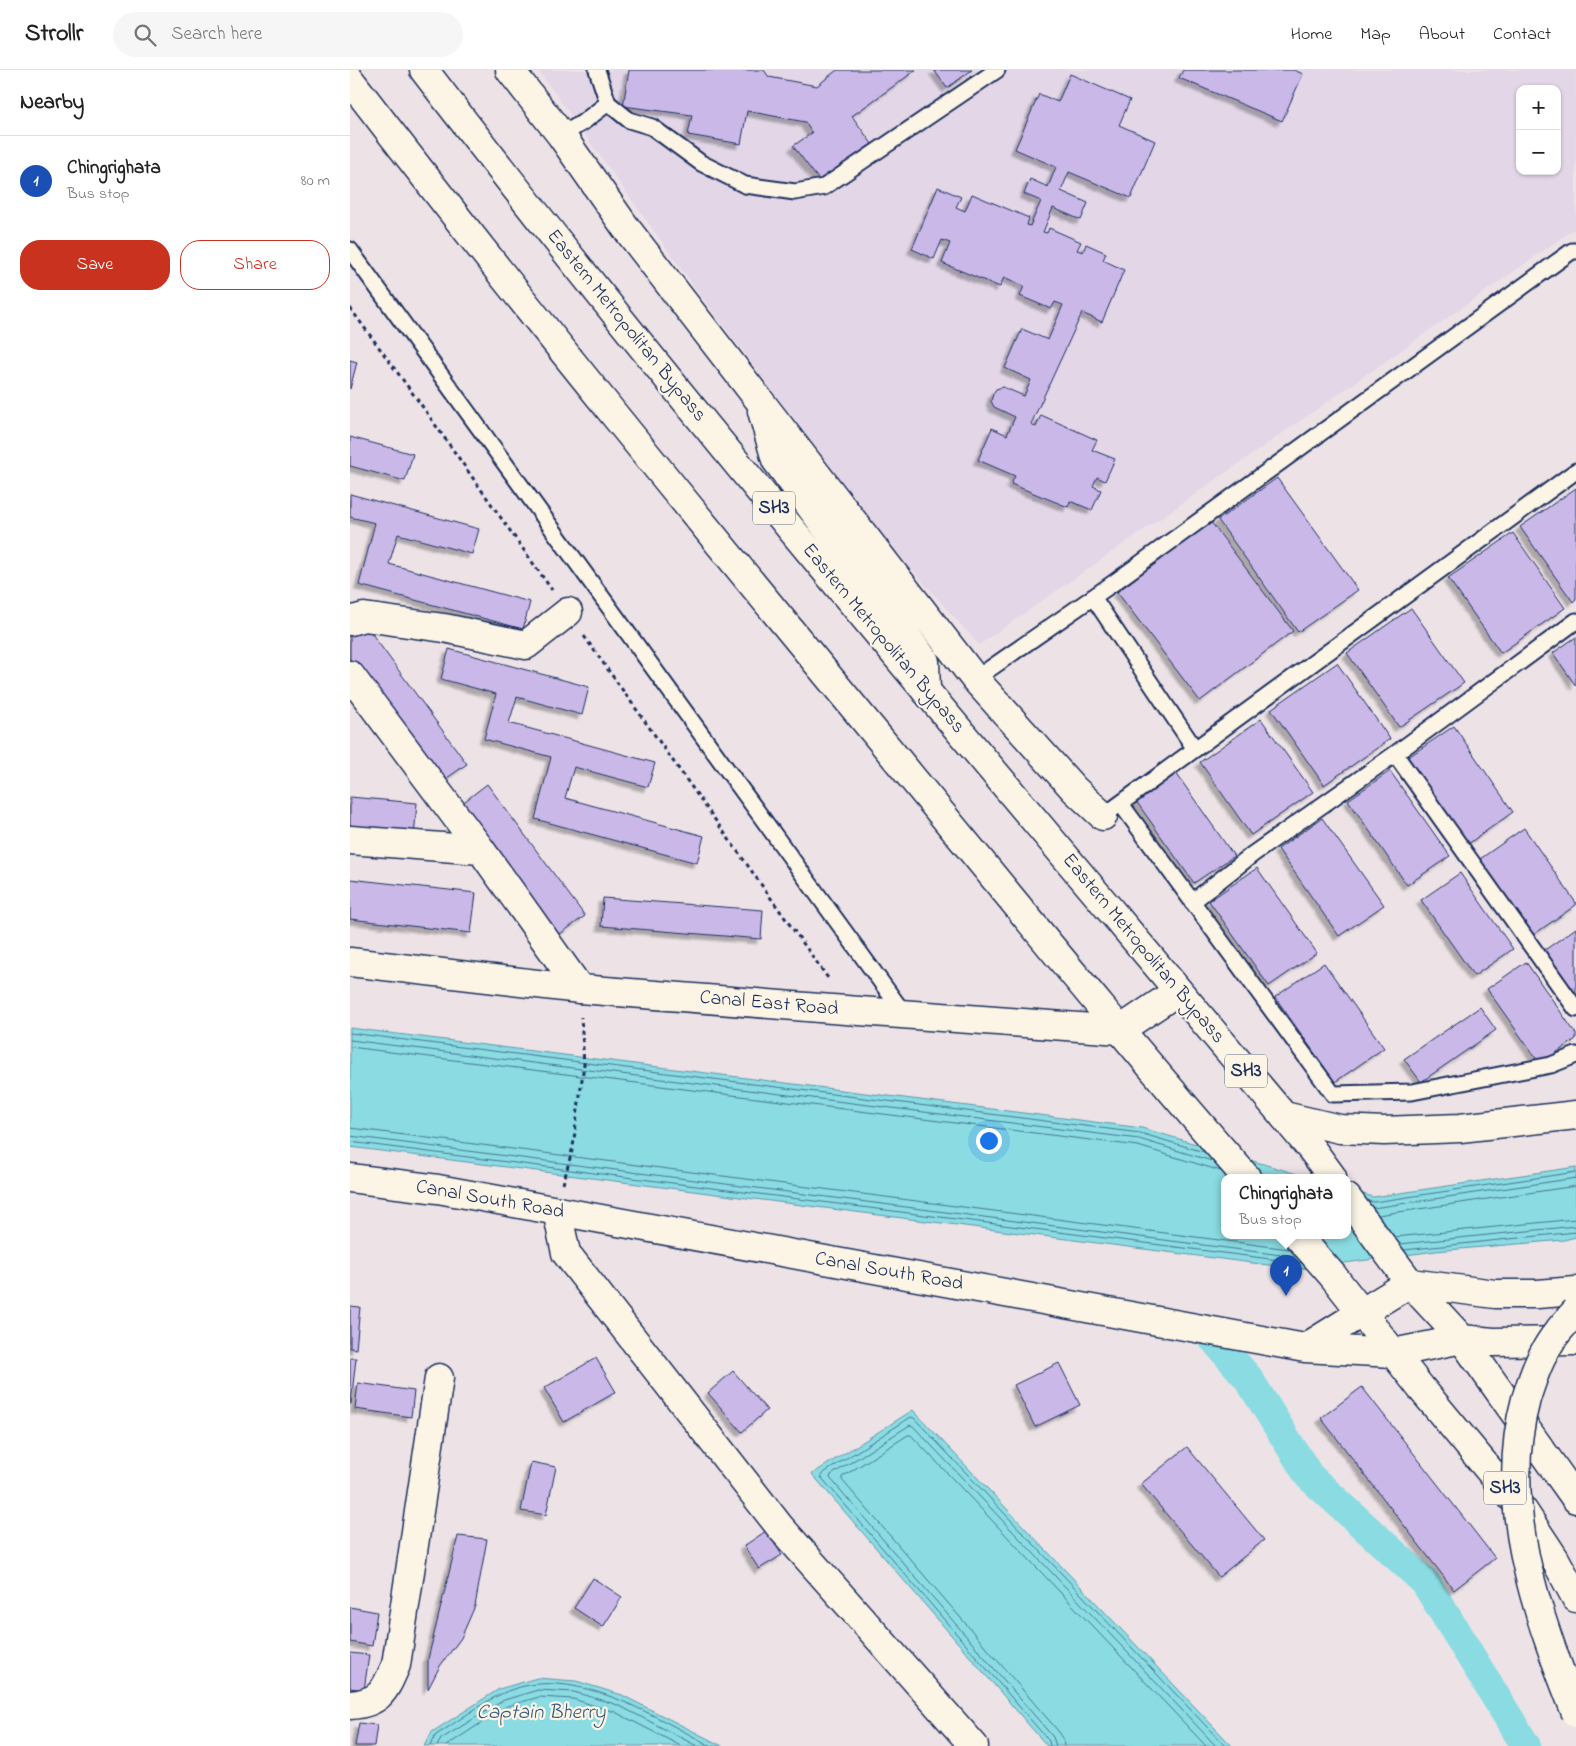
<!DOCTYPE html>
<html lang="en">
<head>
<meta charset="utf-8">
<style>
  :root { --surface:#fff; --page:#f6f6f6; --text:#222; --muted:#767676; --line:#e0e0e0; --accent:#c8321e }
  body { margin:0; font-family:"Indie Flower",sans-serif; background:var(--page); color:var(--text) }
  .controls { position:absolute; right:15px; top:15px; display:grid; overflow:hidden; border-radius:10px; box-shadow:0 1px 4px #0004 }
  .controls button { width:45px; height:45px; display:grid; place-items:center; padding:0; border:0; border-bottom:1px solid var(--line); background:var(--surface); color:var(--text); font:25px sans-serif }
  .you { position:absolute; left:638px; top:1070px; width:18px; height:18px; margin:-12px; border:4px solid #fff; border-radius:50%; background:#1a73e8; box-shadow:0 0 0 8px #1a73e833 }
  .badge { display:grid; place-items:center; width:32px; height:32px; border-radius:50%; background:var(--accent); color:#fff; font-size:16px; font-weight:700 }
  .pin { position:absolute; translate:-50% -41px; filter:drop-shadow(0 1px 2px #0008) }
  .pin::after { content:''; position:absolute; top:26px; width:18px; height:15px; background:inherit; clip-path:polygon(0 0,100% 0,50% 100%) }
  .popup { position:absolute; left:871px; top:1104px; width:130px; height:65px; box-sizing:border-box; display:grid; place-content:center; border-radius:10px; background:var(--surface); filter:drop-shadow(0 1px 4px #0005); font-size:16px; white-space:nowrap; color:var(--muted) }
  .popup b { font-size:19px; color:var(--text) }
  .popup::after { content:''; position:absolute; left:50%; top:100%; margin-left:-10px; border:10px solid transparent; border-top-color:var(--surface) }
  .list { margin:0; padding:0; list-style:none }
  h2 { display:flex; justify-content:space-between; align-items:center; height:65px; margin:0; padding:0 20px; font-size:21px }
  h2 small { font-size:16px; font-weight:400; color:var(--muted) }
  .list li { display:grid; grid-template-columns:32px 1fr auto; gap:15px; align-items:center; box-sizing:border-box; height:90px; padding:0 20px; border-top:1px solid var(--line) }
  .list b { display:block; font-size:19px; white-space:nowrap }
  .list p { margin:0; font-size:16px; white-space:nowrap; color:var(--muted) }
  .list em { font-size:16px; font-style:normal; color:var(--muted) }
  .actions { display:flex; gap:10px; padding:15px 20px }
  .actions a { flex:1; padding:11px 0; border:1px solid var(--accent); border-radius:20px; text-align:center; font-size:18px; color:var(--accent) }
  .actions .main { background:var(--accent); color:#fff }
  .icon { flex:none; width:28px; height:28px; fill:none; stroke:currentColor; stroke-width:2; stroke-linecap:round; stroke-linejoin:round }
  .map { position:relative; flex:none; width:1226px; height:1676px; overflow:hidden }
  header { display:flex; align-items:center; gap:30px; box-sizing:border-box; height:70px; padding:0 25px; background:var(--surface); border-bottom:1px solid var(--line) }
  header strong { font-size:24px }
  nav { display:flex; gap:28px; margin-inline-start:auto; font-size:18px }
  .search { width:350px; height:45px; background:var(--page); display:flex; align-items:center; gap:12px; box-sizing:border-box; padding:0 18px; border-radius:28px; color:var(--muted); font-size:19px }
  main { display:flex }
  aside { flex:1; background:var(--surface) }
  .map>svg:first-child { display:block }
  .built { fill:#e2d6e7; fill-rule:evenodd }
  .water { fill:#8adce2; stroke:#5e97ad }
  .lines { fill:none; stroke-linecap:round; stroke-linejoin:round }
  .shore { stroke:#477493; stroke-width:1 }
  .canal { stroke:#8adce2; stroke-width:30 }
  .building { fill:#cab8e9; stroke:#1b2f5e; filter:url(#shadow) }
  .service-casing { stroke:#1b2f5e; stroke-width:19 }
  .minor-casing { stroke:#1b2f5e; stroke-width:31 }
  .tertiary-casing { stroke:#1b2f5e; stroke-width:31 }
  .secondary-casing { stroke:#1b2f5e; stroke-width:31 }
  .primary-casing { stroke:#1b2f5e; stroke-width:31 }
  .path { stroke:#1b2f5e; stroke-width:3; stroke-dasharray:4 4; stroke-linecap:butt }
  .service { stroke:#fcf5e5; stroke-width:15 }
  .minor { stroke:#fcf5e5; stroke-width:28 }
  .tertiary { stroke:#fcf5e5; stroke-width:28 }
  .secondary { stroke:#fcf5e5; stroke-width:28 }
  .primary { stroke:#fcf5e5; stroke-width:28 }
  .primary-bridge-casing { stroke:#1b2f5e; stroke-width:31; stroke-linecap:butt }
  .primary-bridge { stroke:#fcf5e5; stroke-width:28 }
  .labels { text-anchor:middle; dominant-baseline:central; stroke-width:4.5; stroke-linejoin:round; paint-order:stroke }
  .shield { fill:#fcf5e5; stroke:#5e6a86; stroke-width:1 }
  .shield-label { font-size:19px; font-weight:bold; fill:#1b2f5e }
  .street-label { font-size:20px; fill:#1b2f5e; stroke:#fcf5e5 }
  .water-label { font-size:21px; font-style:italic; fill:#375a7f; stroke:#fcf5e5 }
</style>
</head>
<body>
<header>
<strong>Strollr</strong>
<div class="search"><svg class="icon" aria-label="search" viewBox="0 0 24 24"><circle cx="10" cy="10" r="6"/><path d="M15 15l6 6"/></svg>Search here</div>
<nav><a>Home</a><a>Map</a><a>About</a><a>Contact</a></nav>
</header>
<main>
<aside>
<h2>Nearby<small></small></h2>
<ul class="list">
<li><span class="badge" style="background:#1a4fb4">1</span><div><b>Chingrighata</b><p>Bus stop</p></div><em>80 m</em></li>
</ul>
<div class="actions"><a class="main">Save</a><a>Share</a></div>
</aside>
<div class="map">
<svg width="1226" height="1676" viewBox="0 0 1226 1676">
  <defs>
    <filter id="shadow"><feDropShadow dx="-4.5" dy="4.5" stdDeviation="1" flood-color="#0004"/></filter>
  </defs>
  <rect width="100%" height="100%" fill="#ede3e6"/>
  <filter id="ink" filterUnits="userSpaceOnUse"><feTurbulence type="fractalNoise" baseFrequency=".02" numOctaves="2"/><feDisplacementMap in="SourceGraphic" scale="10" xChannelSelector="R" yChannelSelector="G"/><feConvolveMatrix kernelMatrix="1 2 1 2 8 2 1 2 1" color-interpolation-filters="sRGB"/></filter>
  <g filter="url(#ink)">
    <path class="built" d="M188,0h1038v158l-597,417 -92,-103 -186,-246zM1170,19h37v82h-37z"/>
    <path class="water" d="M0,958l792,100 165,49h-82v58h122v-46l26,8 203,-30v70l-12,3 -128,11 -137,18 -949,-122z
      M563,1340l319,336h-185l-235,-272z
      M187,1608l39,3 46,14 100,51h-298l8,-14 67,-43z"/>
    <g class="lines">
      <path class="shore" d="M0,963l790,100 64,19
        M0,970l789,99 73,22
        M0,977l788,99 83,25
        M0,1058l939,121
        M0,1066l947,121
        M0,1072l952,121
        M1018,1131l6,1 202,-30
        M1023,1138l203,-30
        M1028,1145l198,-29
        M1045,1167l181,-18
        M1050,1174l176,-18
        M1054,1180l172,-18
        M80,1676l6,-11c21,-13 44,-31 65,-41 68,-33 150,21 210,52
        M87,1676l4,-7 63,-39 34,-10 36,2 44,13 79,41
        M96,1676l61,-40 32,-9 34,2 42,13 66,34
        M700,1676l-1,-5 -228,-264 1,-3 89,-57 3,1 311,328
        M706,1676l-3,-9 -223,-259 1,-3 79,-50 3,1 303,320
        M714,1676l-1,-8 -4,-6 -217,-252v-3l66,-42h3l295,311"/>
      <path class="canal" d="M856,1260l42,48 61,98 116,106 101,164"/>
    </g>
    <path class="building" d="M279,0h135l5,7 48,9 20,-16h79l-64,46 20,28 -53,36 -26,-34 19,-13 -7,-11 -58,-11 -6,33 -53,-9 4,-20 -69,-9z
      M584,0h38l-25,18z
      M833,0h111l9,4 -21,47 -103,-43z
      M720,4l60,26 -11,25 36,16 -24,57 -62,-26 -8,19 27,12 -7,17 -28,-12 -10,24 4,1 2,-5 32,14 -4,8 6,2 3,-8 20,9 -3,7 21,10 -22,52 -20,-9 -51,111 5,3 5,-12 56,25 -5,10 23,9 -10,22 -8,-4 -4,9 8,4 -9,20 -22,-9 -2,6 -57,-23 4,-8 -37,-16 14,-32 15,7 8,-18 -21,-10 -3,-6 2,-7 3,-5 7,-2 21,9 7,-16 -26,-12 17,-39 26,11 15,-35 -8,-3 -4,7 -31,-13 4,-10 -20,-9 -4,10 -58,-24 8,-20 -8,-3 -8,19 -22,-10 26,-62 23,10 -5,10 9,4 7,-17 57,24 -2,7 3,1 11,-25 -17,-7 6,-15 18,8 8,-20 -41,-18 24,-55 19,8z
      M0,290l7,2 -7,27z
      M0,367l63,17 -8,27 -55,-15z
      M927,408l81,112 -60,42 -80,-112z
      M1226,418v111l-3,3 -53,-75z
      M0,424l129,35 -7,25 -74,-20 -9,30 141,38 -7,27 -164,-44 16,-62 -25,-6z
      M861,452l82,109 -93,70 -83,-109z
      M1163,463l52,75 -64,45 -53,-75z
      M1061,538l53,75 -65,44 -52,-74z
      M14,553l103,141 -27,19 -90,-122v-28z
      M1226,567v49l-23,-33z
      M99,579l140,38 -7,28 -65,-18 -8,26 146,40 -7,24 -74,-20 -9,31 139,38 -7,27 -162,-44 16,-62 -67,-18 12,-45 -55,-15z
      M987,593l53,76 -66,46 -53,-76z
      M911,649l52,73 -62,43 -51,-73z
      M1104,656l59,86 -45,32 -61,-86z
      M1040,701l60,85 -43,29 -59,-85z
      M826,703l58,83 -40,27 -58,-82z
      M137,714l98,132 -28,20 -97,-131z
      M0,727l67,6 -3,34 -64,-6z
      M972,748l62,87 -45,31 -61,-87z
      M1174,758l52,75v2l-43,30 -53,-76z
      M907,798l60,85 -48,33 -60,-85z
      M1110,803l53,76 -39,27 -53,-76z
      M0,809l126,14 -5,40 -121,-14z
      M253,828l160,12 -2,29 -160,-13z
      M1226,858v71l-34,-47z
      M1176,892l50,72v5l-36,25 -53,-75z
      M974,893l60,85 -49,34 -60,-85z
      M1130,937l16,23 -75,52 -17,-23z
      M0,1236l10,1 -4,42 -6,-1z
      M0,1288h6l-5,46h-1z
      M246,1288l20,34 -52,30 -20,-34z
      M709,1293l21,42 -45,22 -21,-42z
      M383,1301l34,39 -25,22 -34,-39z
      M8,1313l56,8 -3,26 -56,-8z
      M1012,1317l133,171 -41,32 -133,-172z
      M837,1377l77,93 -45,37 -78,-93z
      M181,1392l25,5 -10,48 -25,-4z
      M416,1461l16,24 -23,14 -15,-23z
      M108,1466l29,3 -12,67 -14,32 -21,28 -12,23v-30z
      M243,1508l29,19 -19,30 -29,-19z
      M0,1537l27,5 -5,34 -22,-4z
      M0,1583l19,2 -5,35 -14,-2z
      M9,1653l18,2 -3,21h-19z"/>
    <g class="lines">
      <g class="service-casing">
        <path id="service" d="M247,0l11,33 21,17 23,7 49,36 44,22 50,7 29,-5 173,-117
          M211,65l21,-12 26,-20
          M0,180l555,765
          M743,527l102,152
          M625,609l137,-95 460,-333h4
          M1045,684l181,255
          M771,734l212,290 79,-2 139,-27 25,-10
          M763,739l463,-338
          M842,832l61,-48 142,-100 181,-133"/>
      </g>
      <g class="minor-casing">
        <path id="minor" d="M160,0l51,65 65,93 349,451 99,110 29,27
          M412,341l14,49 149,201 1,30
          M0,551l14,-4 80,11 82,17 42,-33
          M0,605l131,175 99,139
          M0,770l131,10
          M207,1141l9,42 214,274 194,219
          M0,1635c31,-2 35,-15 46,-40l43,-287"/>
      </g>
      <g class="tertiary-casing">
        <path id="tertiary" d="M934,1046l56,13 44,2 76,-3 116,-13
          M0,1108l88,11 867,159 88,5
          M955,1278l56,-35"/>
      </g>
      <g class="secondary-casing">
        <path id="secondary" d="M0,892l230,27 252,20 288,21 58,-39"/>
      </g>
      <g class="primary-casing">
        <path id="primary" d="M74,0c284,370 589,723 889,1081l19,26
          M0,10c175,228 357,450 540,671 118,143 234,287 356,426
          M997,1128l63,85 52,56 114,160
          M947,1165l36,41 88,112 103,124 31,47 21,39
          M1060,1213l85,11h42l39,-3
          M1011,1243l49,-30
          M1043,1283l69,-14 31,3 83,-1"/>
      </g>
      <path class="path" d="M0,238l72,98 130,184
        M234,566l246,345
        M213,1114l10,-37 11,-83 -3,-47"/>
      <use href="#service" class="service"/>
      <use href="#minor" class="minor"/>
      <use href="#tertiary" class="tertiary"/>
      <use href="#secondary" class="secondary"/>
      <use href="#primary" class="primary"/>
      <g class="primary-bridge-casing">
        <path id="primary-bridge" d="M1226,1241c-12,13 -24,26 -32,42 -8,14 -13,30 -18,46 -29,105 11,216 50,314"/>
      </g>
      <use href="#primary-bridge" class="primary-bridge"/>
    </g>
  </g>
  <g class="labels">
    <g class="shield">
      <rect x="403" y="421.5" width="42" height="33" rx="4"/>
      <rect x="875" y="984.5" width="42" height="33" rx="4"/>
      <rect x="1134" y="1401.5" width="42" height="33" rx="4"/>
    </g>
    <g class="shield-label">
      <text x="424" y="438">SH3</text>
      <text x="896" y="1001">SH3</text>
      <text x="1155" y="1418">SH3</text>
    </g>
    <g class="street-label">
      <text transform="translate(276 256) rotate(51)">Eastern Metropolitan Bypass</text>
      <text transform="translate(533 569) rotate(50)">Eastern Metropolitan Bypass</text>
      <text transform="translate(793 879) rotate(50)">Eastern Metropolitan Bypass</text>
      <text transform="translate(419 934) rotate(5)">Canal East Road</text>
      <text transform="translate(140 1130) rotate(10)">Canal South Road</text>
      <text transform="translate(539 1202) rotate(10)">Canal South Road</text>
    </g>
    <g class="water-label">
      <text x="191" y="1643">Captain Bherry</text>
    </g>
  </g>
</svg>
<div class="controls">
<button>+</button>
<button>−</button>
</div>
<div class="you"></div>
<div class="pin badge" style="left:936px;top:1226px;background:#1a4fb4">1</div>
<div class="popup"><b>Chingrighata</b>Bus stop</div>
</div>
</main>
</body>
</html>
